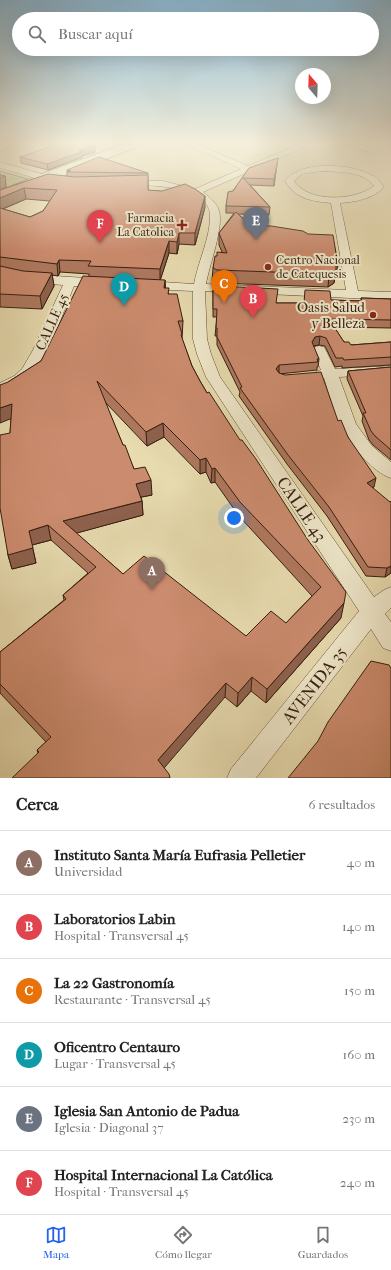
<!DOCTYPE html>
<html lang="es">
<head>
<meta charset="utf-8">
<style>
  :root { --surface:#fff; --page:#f2f2f2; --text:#222; --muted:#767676; --line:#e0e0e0; --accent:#2563eb }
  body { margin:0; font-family:"IM FELL French Canon",serif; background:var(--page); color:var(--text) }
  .compass { position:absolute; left:295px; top:68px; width:36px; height:36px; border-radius:50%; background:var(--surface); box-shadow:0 4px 16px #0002; rotate:341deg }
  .you { position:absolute; left:234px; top:518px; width:14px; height:14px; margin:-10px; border:3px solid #fff; border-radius:50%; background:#1a73e8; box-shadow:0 0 0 6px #1a73e833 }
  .badge { display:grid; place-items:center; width:26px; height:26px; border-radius:50%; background:var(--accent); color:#fff; font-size:13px; font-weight:700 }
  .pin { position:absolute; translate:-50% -33px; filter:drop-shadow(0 1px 2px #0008) }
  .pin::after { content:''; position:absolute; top:21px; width:14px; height:12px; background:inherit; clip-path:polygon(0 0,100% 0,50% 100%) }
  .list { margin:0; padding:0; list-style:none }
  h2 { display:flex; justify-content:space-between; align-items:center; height:52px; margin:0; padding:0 16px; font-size:17px }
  h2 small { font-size:13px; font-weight:400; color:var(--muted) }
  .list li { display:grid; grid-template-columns:26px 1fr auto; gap:12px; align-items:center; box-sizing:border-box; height:64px; padding:0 16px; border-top:1px solid var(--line) }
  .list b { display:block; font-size:15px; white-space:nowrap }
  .list p { margin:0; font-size:13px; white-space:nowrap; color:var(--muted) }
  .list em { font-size:13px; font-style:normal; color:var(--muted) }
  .icon { flex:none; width:22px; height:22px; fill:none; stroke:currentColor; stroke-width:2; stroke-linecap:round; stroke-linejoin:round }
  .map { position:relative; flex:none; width:391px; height:778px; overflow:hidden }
  .search { position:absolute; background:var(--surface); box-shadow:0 4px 16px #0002; left:12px; right:12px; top:12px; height:44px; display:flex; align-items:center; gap:10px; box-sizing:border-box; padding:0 14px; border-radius:22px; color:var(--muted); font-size:15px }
  .sheet { height:436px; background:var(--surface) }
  nav { display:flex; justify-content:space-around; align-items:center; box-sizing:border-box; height:56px; border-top:1px solid var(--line); background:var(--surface); font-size:11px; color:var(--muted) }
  nav a { display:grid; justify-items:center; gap:2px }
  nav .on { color:var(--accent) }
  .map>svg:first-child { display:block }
  .green { fill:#bbbe87; stroke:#786e4b }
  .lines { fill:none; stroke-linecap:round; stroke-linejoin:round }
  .minor-casing { stroke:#624d37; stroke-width:1 }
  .secondary-casing { stroke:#361e0f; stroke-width:1 }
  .minor { fill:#efe8cb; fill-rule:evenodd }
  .secondary { fill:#efe8cb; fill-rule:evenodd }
  .wall { fill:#af785f; stroke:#361e0f; fill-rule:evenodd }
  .shaded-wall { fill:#8e614d; stroke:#361e0f }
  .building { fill:#cb8b6e; stroke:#361e0f; fill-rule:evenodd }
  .poi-dot { fill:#8f2418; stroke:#efe8cb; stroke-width:1.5 }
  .labels { text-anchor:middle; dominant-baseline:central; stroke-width:4; stroke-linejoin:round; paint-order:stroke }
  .far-poi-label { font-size:12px; fill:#361e0f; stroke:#efe8cb; text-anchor:end }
  .poi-label { font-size:14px; fill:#361e0f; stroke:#efe8cb; text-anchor:end }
  .street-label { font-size:14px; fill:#361e0f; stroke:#efe8cb }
  .near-street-label { font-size:17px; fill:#361e0f; stroke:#efe8cb }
</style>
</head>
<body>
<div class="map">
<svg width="391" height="778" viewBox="0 0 391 778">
  <rect width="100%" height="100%" fill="#e7dbaf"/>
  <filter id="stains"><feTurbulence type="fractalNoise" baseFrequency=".005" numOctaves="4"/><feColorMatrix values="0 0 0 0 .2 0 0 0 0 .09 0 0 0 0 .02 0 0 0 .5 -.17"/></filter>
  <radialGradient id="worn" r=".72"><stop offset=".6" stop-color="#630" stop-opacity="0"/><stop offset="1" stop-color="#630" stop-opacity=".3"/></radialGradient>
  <path class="green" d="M0,171l28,8 -28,11z"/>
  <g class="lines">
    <g class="minor-casing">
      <path id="minor" d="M11,142h12l-23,9v-5z
        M181,142h11l56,24 57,-24h11l-113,50c6,5 14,11 16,19 5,16 -10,55 -13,73l140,6 -15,-87c-20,-2 -35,-4 -46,-22 15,-21 67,-18 88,-5 5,2 7,6 11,11 -11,12 -29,15 -44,16l18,88 33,1v8l-186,-9 2,48 4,15 9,23 154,220 10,-7 7,-3v21l-6,6 6,8v29l-8,-3 -12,-19 -115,149h-29l4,-9 128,-158 -153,-234 -9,-23 -4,-15v-48l-48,-2 -4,-1 -2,-3 2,-3 4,-1 49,3c4,-23 17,-47 16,-70 -2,-29 -62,-29 -82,-29l-3,-1 -1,-2 1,-2 38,1 32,8 46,-20zM322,171c17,1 42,0 52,15 -19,15 -66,17 -80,-5l8,-7z
        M337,142h14l22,6 1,2 -4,2z
        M0,162l59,17 1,2 -4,3 -56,-16z
        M0,270l25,4 76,5 4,1 2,3 -2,3 -4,1 -27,-1c-11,26 -23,64 -40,87 -8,10 -22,18 -34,21v-11l14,-7 8,-7 11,-19 30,-65 -38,-3 -25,-6z
        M319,346l5,1 11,22 56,-3v8l-52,3 17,47 16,22 19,16v16c-18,-5 -43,-36 -51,-53 -7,-14 -11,-32 -16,-47l-7,-1 -2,-3 2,-3 4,-1 -9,-20 2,-3z"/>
    </g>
    <g class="secondary-casing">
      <path id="secondary" d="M130,142h16l-1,2 -145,56v-9l44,-18z"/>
    </g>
    <use href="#minor" class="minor"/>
    <use href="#secondary" class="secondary"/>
  </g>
  <path class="wall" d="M95,152l-13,4 1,1 -35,13 -27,-7 -1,-6z
    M278,158l-4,28 -24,-1 20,22 -1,8 -31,-1 12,11 88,40 -2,13h-1l-1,5 -6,4 -111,-4 -5,-2 1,-13 4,-12 5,-4 -3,-7v-12l15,-20h-8v-7l7,-15 16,-23z
    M67,170l81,3v17l57,17 -10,38 -16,-1 -2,10 -8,-1 -9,27 9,14 14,27 -1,18 10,27 8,15 141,237 -75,85 -15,-12 -14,16 -12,-10 -187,56 -1,-3 9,-8 -46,-49v-41l64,-52 -1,-5 25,-22 -37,-33 -19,5 4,18 -24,6 -4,-14 2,-122 1,-14 -3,-37 33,-21 48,-85v-2l-29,-2 -2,4 -6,-1 2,11 -12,23 -42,-2v-132l5,1 1,11 -6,3 67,-14zM26,199l24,2 -7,10 -13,6 -27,-8zM105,402l42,44 17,-9 36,37 6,-2 5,11 4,-1 24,34 73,80 -26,27 -40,13 -123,-62 -47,-41 67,-18 -1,-14 -1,-4 11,-2 -18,-26 -11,-24z
    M213,290l63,13h27l28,-3 30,1v-3l30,1v29l-57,-1 10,15 7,3 40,-3v23l-49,3v-2l-7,1 -10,-21 -6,-1 -5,1h-1l6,13 -1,8h-1v3l-38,4 59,47 10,16 26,50h-1l18,86 -6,4 -19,-1 -39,-60 -40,-52 -48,-68 1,-4 -23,-47v-9h-2l2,-19h-4z
    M391,367v93l-18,-15 -4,-5 -7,-19 1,-5 -16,-37 1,-8z"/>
  <path class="shaded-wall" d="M95,146v6l-13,4 1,1 -35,13 -1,-6 32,-13z
    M278,158l-1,6 -3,22v-7z
    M5,176l1,11 -6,3v-12z
    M24,188l2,11 -26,11v-12z
    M205,196v11l-10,38v-12z
    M179,233v11l-2,10v-12z
    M169,241v12l-9,28v-12z
    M59,260l1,12 -2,4 -1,-12z
    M336,270l-2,13 -6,4 1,-13z
    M52,273l2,13 -12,23 -2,-13z
    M165,280l1,12 -2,-4z
    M320,336l-1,9 -5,1 -3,5 1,-9 3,-5z
    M279,365v9l-3,-5z
    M12,404l3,13 -15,6v-15z
    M163,423l1,14 -17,9 -1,-14z
    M206,458v14l-6,2v-14z
    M215,468v14l-4,1 1,-14z
    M376,478l-2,9 -9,5 2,-9z
    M151,480l1,15 -15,3 -1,-14z
    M142,501l1,14 -77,21 -3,-15z
    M48,525l3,15 -19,5 4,18 -24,6 -4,-14 21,-24z
    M391,566v7l-6,4 2,-9z
    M344,603l-3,15 -75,85 1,-14z
    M252,677l-1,14 -14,16 1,-14z
    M226,683l-1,14 -66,77 -1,-14z"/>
  <path class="building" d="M63,142h17l15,4 -16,5 3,1 -35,12 -27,-7z
    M99,157l49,16 -81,-1 4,-1 -4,-1z
    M278,158l-4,21 -31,-1 27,29 -44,-1 2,-14 5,-1 16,-23z
    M48,174l27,3 73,-2v15l14,1 23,-7 10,5 10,7 -10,37h-16l-2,9 -8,-1 -9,28 -72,-3 3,-5 -32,-1 -2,4 -57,-7v-49l30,9 13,-6 14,-21 -33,-2 -24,10v-8z
    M0,175l5,1 -5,2z
    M236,212l14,13 21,1 32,5 5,3 25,1 5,30h-2v5l-7,4 -112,-4 -4,-2 2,-12h2v-4l10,1 -8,-20z
    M0,266l23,5 29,2 -12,23 -40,-2z
    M83,276l82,4 -1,8h5l-1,6h9l6,27h-5l4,13 -1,1 11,31 8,15 7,12 2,-1 31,48h2l14,19 52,81 38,52 -2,11 -77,86 -15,-12 -14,16 -12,-10 -68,77 11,14 1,4h-158l27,-26 -2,-2 14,-13 -51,-53v-32l66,-53 -3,-4 33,-28 -48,-42 -19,6 4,17 -25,7 -8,-47v-73l10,-2 2,-29 -12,4v-23l8,-3 33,-21zM97,381l49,51 17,-9 37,37 6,-2 6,11 3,-1 25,34 81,85 -35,36 -15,-12 -25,25 -102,-80 -21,18 -60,-53 79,-20 -6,-17 15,-4 -6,-13 -11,2 -9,-24h-2z
    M218,286l60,3 -2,14h28l1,-13 25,1 1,9 31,1 -1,-3 30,1v21l-62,-1 15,23h5l2,3 40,-3v15l-47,3 -1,-2h-7l-10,-20 -6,-2 -5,1 -3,5 7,17h-2l1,3 -39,3 -3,4 3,4 6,2 36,-3 17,49 3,-1 7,17 28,41 -9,5 23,19 1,-1v65l-4,2 -19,-1 -39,-60 -41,-52 -48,-67 2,-1 -25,-50v-9h-1l1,-19h-4v-19z
    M391,367v83l-16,-14 -4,-5 -8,-18h3l-18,-42z
    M371,661l18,4 2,3v110h-103l30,-37 10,-19z"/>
  <linearGradient id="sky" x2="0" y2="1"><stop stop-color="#88b6d2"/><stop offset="0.57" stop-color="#f4efdb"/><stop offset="1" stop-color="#f4efdb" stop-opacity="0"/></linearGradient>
  <rect width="391" height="251" fill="url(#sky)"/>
  <g class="poi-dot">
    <path d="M180 219h4v4h4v4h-4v4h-4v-4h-4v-4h4z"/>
    <circle cx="268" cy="267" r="4"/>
    <circle cx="373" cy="315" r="4"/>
  </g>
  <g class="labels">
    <g class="far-poi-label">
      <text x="174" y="218">Farmacia<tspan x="174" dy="14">La Catolica</tspan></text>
      <text x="276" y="260" text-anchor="start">Centro Nacional<tspan x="276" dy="14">de Catequesis</tspan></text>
    </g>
    <g class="poi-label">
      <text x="365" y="307">Oasis Salud<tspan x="365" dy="16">y Belleza</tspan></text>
    </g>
    <g class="street-label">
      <text transform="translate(52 322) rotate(-66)">CALLE 45</text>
    </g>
    <g class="near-street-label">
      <text transform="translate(302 509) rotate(56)">CALLE 43</text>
      <text transform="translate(314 685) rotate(-52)">AVENIDA 35</text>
    </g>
  </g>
  <rect width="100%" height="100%" filter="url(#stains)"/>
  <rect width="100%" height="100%" fill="url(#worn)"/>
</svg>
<svg class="compass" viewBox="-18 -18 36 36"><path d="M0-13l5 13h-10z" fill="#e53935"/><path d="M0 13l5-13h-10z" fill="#767676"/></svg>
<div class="you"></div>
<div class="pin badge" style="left:152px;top:590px;background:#8d6e63">A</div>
<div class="pin badge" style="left:253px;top:318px;background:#e0444e">B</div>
<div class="pin badge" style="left:224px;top:303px;background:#e8710a">C</div>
<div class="pin badge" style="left:124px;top:306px;background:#0f9aa8">D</div>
<div class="pin badge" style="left:256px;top:240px;background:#6b7280">E</div>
<div class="pin badge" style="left:100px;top:243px;background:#e0444e">F</div>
<div class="search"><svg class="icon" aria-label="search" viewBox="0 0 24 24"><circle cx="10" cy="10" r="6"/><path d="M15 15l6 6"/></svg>Buscar aquí</div>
</div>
<section class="sheet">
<h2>Cerca<small>6 resultados</small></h2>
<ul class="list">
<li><span class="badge" style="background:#8d6e63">A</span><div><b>Instituto Santa María Eufrasia Pelletier</b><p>Universidad</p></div><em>40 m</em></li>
<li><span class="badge" style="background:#e0444e">B</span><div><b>Laboratorios Labin</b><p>Hospital · Transversal 45</p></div><em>140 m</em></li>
<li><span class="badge" style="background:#e8710a">C</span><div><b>La 22 Gastronomía</b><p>Restaurante · Transversal 45</p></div><em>150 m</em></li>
<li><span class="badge" style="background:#0f9aa8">D</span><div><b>Oficentro Centauro</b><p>Lugar · Transversal 45</p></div><em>160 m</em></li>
<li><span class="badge" style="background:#6b7280">E</span><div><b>Iglesia San Antonio de Padua</b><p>Iglesia · Diagonal 37</p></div><em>230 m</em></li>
<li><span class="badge" style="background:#e0444e">F</span><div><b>Hospital Internacional La Católica</b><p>Hospital · Transversal 45</p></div><em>240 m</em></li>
</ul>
</section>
<nav>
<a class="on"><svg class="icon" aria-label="map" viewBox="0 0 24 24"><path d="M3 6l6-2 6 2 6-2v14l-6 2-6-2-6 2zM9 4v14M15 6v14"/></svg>Mapa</a>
<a><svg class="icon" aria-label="directions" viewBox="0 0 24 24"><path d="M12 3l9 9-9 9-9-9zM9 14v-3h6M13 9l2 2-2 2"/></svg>Cómo llegar</a>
<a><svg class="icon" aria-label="saved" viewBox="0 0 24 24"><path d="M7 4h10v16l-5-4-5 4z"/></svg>Guardados</a>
</nav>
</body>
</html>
